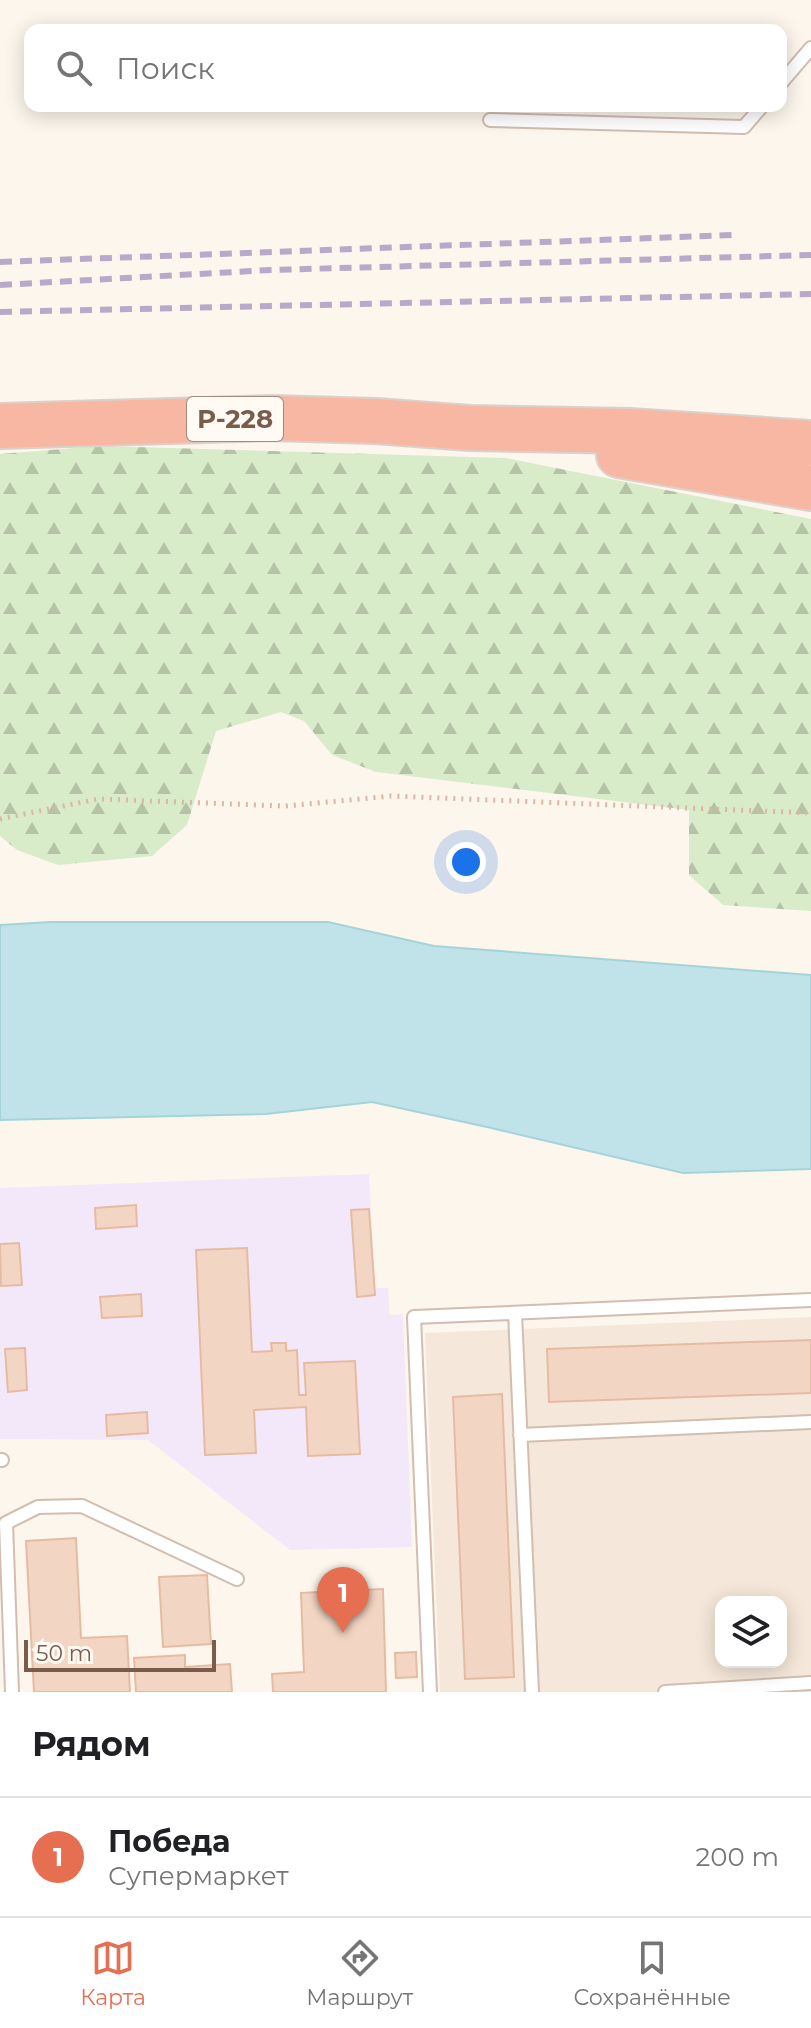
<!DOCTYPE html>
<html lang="ru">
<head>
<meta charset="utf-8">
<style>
  :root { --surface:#fff; --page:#f6f6f6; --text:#202124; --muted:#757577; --line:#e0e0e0; --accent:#e76f51 }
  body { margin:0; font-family:Montserrat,sans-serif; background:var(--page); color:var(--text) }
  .controls { position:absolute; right:24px; bottom:24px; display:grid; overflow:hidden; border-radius:16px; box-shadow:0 4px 20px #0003 }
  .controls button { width:72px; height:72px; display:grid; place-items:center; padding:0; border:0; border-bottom:2px solid var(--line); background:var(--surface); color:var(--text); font:40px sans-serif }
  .scale { position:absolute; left:24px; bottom:20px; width:192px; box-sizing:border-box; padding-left:8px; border:4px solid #7a5c4d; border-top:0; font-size:22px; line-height:28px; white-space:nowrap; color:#7a5c4d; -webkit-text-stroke:6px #fffaf3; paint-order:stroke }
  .you { position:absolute; left:466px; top:862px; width:28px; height:28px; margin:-20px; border:6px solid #fff; border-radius:50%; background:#1a73e8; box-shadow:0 0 0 12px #1a73e833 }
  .badge { display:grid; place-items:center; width:52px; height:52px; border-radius:50%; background:var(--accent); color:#fff; font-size:26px; font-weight:700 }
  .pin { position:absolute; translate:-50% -66px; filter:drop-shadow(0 2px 4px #0008) }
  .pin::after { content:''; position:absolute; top:42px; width:28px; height:24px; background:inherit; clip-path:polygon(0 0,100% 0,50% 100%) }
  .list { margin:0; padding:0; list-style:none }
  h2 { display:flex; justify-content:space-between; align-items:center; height:104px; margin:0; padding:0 32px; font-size:34px }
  h2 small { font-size:26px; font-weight:400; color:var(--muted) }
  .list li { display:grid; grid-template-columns:52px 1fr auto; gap:24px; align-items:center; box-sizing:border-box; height:120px; padding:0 32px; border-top:2px solid var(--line) }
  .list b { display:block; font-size:30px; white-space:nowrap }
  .list p { margin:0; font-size:26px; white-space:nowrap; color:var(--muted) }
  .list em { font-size:26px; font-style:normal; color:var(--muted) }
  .icon { flex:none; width:44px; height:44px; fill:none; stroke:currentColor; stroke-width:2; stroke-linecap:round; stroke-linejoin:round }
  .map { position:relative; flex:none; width:811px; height:1692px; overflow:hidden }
  .search { position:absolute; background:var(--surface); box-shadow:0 4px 20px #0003; left:24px; right:24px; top:24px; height:88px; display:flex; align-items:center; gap:20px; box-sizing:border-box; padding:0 28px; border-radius:16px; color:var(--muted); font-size:30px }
  .sheet { height:224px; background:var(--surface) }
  nav { display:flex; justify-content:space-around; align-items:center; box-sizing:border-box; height:112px; border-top:2px solid var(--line); background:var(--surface); font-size:22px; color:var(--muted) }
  nav a { display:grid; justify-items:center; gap:4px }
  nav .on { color:var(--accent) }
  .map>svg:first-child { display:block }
  .residential { fill:#f5e8da; fill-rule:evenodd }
  .education { fill:#f3e8fa }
  .forest { fill:url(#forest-firs) }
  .water { fill:#bfe3e8; stroke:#a5d3da; stroke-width:2 }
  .building { fill:#f3d5c3; stroke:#e6bba3; stroke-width:2 }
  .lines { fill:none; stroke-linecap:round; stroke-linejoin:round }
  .lane-casing { stroke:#d1beb0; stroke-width:16 }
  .highway-casing { stroke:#dad1cd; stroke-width:48 }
  .path { stroke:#d9b8a5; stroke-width:5; stroke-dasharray:2 6; stroke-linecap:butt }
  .lane { stroke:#fff; stroke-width:12 }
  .highway { stroke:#f7b7a3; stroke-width:44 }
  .rail { stroke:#b9a8c9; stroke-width:6; stroke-dasharray:12 8; stroke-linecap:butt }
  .labels { text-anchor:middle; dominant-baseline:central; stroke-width:7; stroke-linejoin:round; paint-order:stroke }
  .shield { fill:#fffaf3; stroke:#a28b7f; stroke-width:2 }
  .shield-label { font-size:26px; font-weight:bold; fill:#7a5c4d }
</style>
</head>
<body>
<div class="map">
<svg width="811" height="1692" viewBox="0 0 811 1692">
  <defs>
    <pattern id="forest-firs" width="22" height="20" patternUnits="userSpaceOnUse" patternTransform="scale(2)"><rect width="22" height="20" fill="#d8ecc9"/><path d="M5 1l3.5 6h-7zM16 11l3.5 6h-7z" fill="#b4c2a5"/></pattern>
  </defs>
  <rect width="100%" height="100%" fill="#fdf6ec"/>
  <path class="residential" d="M811,1317v375h-371l-15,-359zM721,1602h60v60h-60z"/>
  <path class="education" d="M369,1174l6,114h13l2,27 13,-1 9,233 -122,3 -142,-110 -148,-1v-251z"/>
  <path class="forest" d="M100,446l406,12 305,61v392l-88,-6 -34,-30v-65l-313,-38 -44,-17 -28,-34 -23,-9 -65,19 -29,94 -35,31 -94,9 -41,-15 -17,-14v-382z"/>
  <path class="water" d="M51,922h277l106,24 377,29v194l-128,4 -196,-46 -115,-25 -106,12 -266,6v-195z"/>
  <path class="building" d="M136,1205l1,21 -41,3 -1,-21z
    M369,1209l6,86 -18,2 -6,-87z
    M19,1243l3,42 -21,1 -1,-42z
    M247,1248l5,104 20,-1 -1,-8h15v8l11,-1 2,45h7l-2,-32 51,-2 5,93 -52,2 -2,-49 -52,3 2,43 -51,2 -9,-205z
    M141,1294l1,22 -40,2 -2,-21z
    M811,1340v53l-262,9 -2,-53z
    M25,1348l2,42 -19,2 -3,-43z
    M502,1394l12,283 -49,2 -12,-282z
    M147,1412l1,21 -41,3 -1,-21z
    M76,1538l5,100 46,-2 3,56h-96l-8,-151z
    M207,1575l4,69 -48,3 -4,-70z
    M383,1589l3,103h-113l-1,-18 32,-2 -3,-79z
    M416,1652l1,25 -21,1 -1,-25z
    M185,1655v12l45,-3 2,28h-96l-2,-34z"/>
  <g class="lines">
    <g class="lane-casing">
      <path id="lane" d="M781,83l30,-35
        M490,120l254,7 18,-21
        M515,1313l17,379
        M520,1435l291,-13
        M0,1460h2
        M12,1692l-6,-169 32,-16 44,-1 155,73
        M430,1692l-16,-375 397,-17
        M665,1692l146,-9"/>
    </g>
    <g class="highway-casing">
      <path id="highway" d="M0,426l272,-8 103,3 95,7 159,3 182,12
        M619,455l192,33"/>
    </g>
    <path class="path" d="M0,819l98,-20 187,7 106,-10 420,17"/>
    <use href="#lane" class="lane"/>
    <use href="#highway" class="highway"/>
    <path class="rail" d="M0,262l733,-27
      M0,285l270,-15 541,-15
      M0,312l811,-18"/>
  </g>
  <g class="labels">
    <rect class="shield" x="187" y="397" width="96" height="44" rx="6"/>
    <g class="shield-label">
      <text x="235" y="419">Р-228</text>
    </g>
  </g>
</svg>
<div class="controls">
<button><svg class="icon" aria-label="layers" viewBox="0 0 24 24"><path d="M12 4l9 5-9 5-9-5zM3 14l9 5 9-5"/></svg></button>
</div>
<div class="scale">50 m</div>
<div class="you"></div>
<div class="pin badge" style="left:343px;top:1633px">1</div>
<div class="search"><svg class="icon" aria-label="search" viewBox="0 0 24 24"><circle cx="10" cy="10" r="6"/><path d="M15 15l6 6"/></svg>Поиск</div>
</div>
<section class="sheet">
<h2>Рядом<small></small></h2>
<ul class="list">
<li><span class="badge">1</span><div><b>Победа</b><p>Супермаркет</p></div><em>200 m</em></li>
</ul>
</section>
<nav>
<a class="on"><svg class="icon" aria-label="map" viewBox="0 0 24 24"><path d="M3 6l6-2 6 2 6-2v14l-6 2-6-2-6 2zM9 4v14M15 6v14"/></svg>Карта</a>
<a><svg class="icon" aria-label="directions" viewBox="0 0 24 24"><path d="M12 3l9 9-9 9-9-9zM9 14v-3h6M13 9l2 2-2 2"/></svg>Маршрут</a>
<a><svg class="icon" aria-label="saved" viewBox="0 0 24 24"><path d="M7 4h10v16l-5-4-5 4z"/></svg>Сохранённые</a>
</nav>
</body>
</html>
